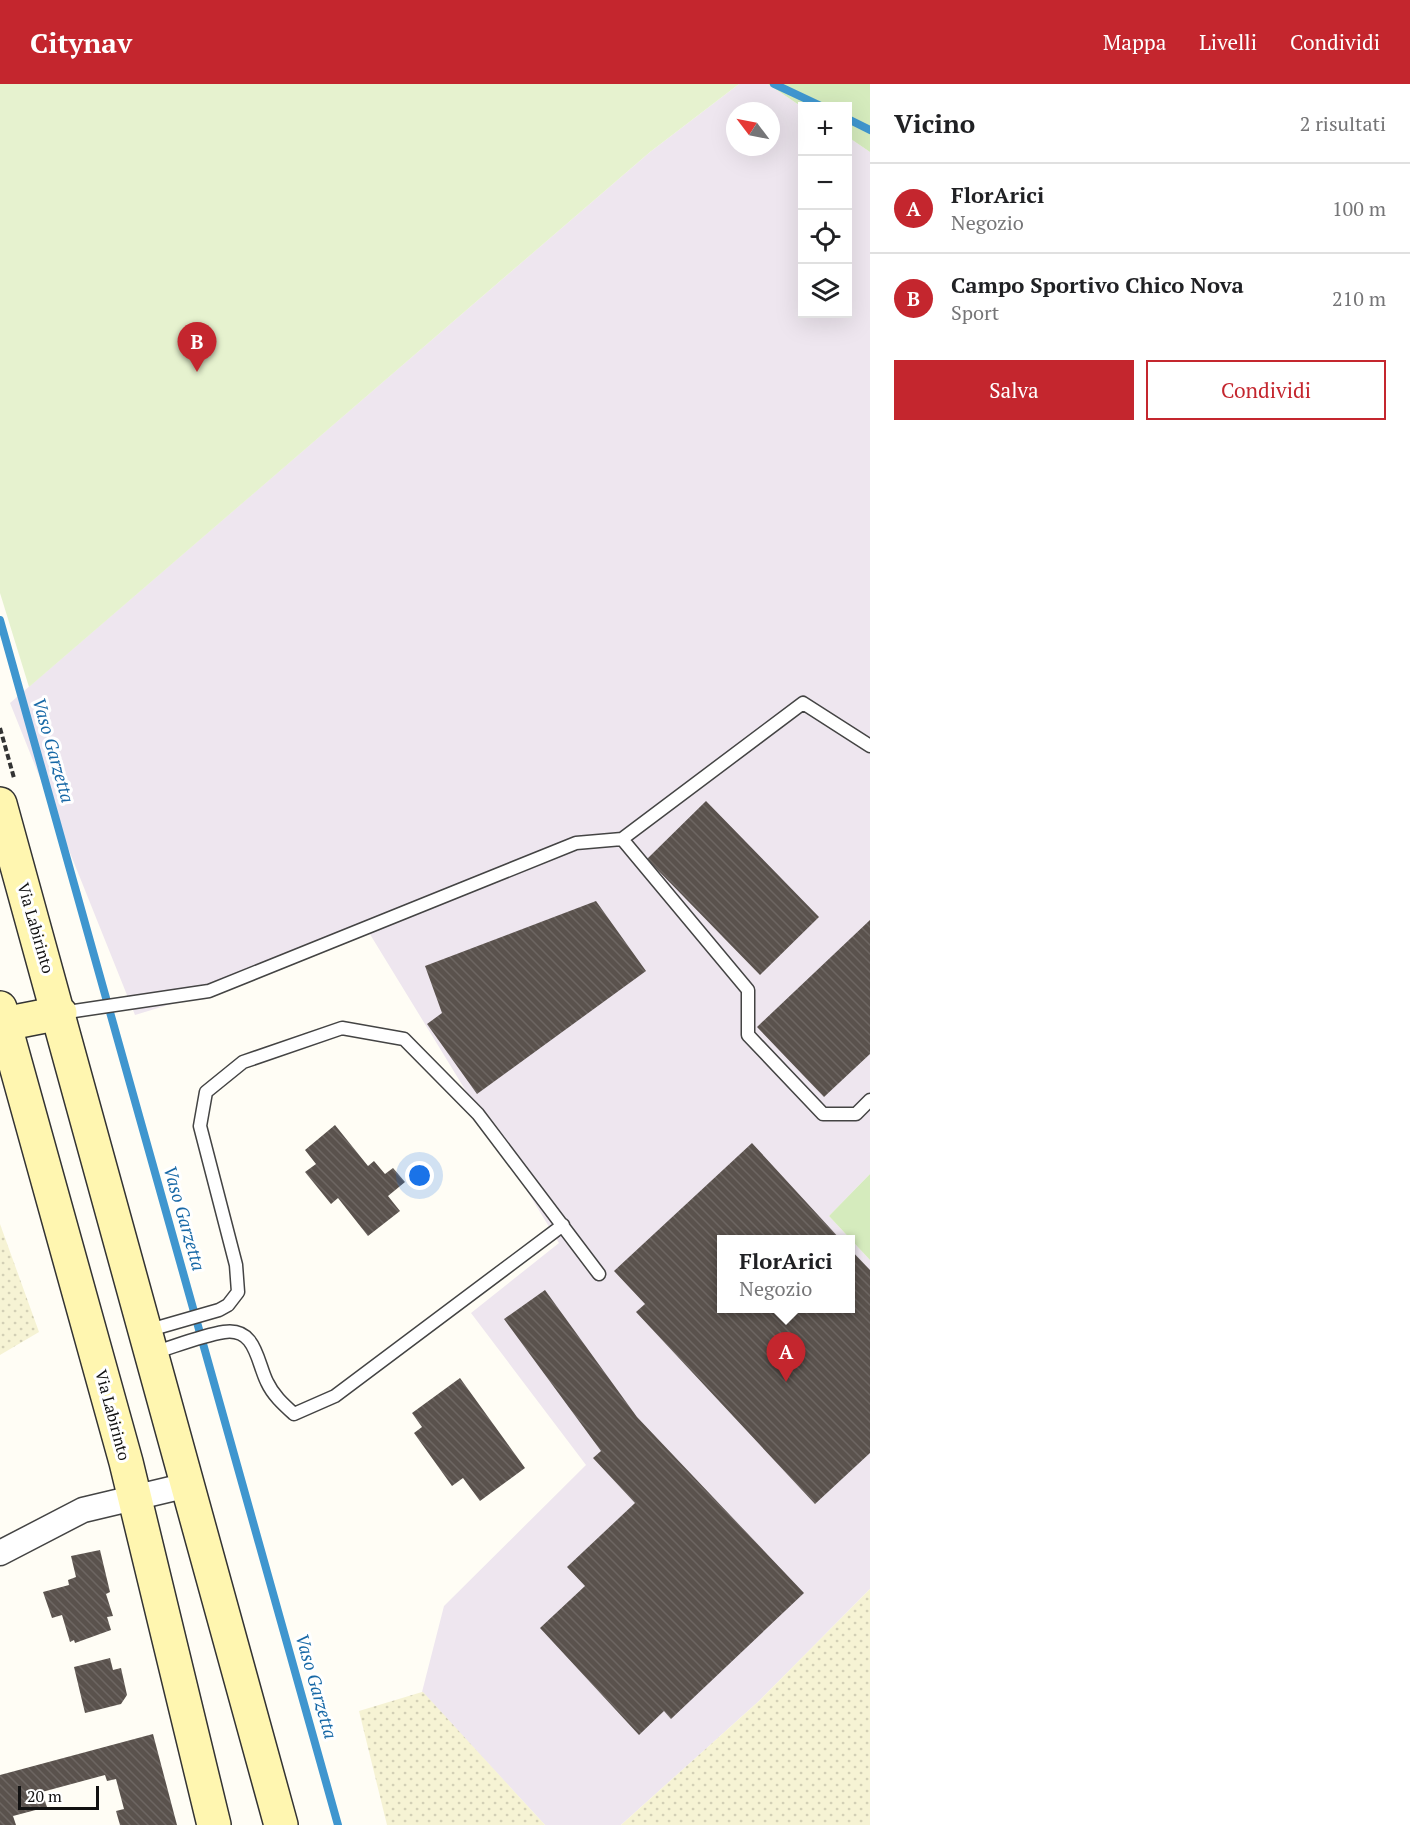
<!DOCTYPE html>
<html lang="it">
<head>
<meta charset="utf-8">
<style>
  :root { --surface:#fff; --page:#f6f6f6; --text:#202124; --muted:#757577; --line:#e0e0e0; --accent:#c4262e }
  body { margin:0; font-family:"PT Serif",serif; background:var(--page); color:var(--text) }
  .controls { position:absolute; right:18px; top:18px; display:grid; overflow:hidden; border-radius:0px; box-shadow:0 6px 24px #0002 }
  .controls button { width:54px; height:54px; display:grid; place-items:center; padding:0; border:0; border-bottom:2px solid var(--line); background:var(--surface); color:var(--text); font:30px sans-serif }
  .compass { position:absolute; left:726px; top:18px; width:54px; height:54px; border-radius:50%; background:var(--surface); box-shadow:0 6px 24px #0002; rotate:302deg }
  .scale { position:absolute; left:18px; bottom:15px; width:81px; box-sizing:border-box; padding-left:6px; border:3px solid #111; border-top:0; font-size:16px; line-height:21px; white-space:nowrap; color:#111; -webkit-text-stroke:4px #fff; paint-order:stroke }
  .you { position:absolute; left:420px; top:1092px; width:21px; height:21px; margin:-15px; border:4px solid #fff; border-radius:50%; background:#1a73e8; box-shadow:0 0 0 9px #1a73e833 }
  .badge { display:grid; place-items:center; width:39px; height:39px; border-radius:50%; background:var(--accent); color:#fff; font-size:20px; font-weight:700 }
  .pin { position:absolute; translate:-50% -50px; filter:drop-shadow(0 2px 3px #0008) }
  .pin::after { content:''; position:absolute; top:32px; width:21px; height:18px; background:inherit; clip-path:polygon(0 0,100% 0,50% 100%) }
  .popup { position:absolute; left:717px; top:1151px; width:138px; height:78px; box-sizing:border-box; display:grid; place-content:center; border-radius:0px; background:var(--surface); filter:drop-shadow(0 2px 4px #0005); font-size:20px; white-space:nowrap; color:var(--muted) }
  .popup b { font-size:22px; color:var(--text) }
  .popup::after { content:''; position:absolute; left:50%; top:100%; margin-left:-12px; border:12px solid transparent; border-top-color:var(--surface) }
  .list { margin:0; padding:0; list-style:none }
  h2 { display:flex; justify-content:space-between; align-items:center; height:78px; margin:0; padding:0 24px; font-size:26px }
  h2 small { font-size:20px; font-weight:400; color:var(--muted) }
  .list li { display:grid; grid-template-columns:39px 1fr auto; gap:18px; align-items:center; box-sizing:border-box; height:90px; padding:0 24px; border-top:2px solid var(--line) }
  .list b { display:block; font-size:22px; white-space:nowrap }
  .list p { margin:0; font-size:20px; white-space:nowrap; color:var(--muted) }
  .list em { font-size:20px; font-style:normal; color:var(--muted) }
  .actions { display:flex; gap:12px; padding:18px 24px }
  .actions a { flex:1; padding:14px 0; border:2px solid var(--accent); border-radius:0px; text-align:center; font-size:21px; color:var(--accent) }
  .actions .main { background:var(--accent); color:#fff }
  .icon { flex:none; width:33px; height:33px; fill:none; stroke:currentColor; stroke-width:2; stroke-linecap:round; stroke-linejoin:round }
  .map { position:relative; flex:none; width:870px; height:1741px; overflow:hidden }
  header { display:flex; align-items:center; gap:36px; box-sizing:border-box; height:84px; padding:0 30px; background:var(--accent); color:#fff }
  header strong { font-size:28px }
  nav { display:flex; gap:33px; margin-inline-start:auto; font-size:21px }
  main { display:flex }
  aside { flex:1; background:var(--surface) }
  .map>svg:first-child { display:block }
  .industrial { fill:#eee6ef; fill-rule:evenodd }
  .farmland { fill:url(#farmland-dots) }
  .grass { fill:#d5ebbd }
  .pitch { fill:#e6f2cf }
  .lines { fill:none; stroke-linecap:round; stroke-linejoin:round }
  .stream { stroke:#3f96cf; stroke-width:8 }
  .building { fill:url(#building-back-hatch) }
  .lane-casing { stroke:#444; stroke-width:15 }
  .street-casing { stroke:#444; stroke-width:27 }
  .secondary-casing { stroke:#333; stroke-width:36 }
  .path { stroke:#333; stroke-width:4; stroke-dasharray:6 3; stroke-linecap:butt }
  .lane { stroke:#fff; stroke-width:12 }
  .street { stroke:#fff; stroke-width:24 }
  .secondary { stroke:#fff6b0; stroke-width:33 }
  .labels { text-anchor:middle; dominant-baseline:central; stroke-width:6; stroke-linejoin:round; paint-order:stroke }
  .street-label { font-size:16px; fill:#111; stroke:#fff }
  .water-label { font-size:18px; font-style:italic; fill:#1768a6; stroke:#fff }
</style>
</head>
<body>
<header>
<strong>Citynav</strong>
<nav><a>Mappa</a><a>Livelli</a><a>Condividi</a></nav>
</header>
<main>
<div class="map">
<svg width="870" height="1741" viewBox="0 0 870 1741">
  <defs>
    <pattern id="farmland-dots" width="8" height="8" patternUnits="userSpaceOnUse" patternTransform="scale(1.5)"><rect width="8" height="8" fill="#f6f3d4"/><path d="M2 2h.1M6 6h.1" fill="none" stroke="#d2cfb5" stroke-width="1.8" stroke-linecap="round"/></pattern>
    <pattern id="building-back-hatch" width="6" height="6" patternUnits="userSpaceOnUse" patternTransform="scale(1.5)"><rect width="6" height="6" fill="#5a524d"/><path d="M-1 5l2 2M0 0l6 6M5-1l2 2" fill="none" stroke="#6d6662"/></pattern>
  </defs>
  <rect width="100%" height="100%" fill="#fffdf5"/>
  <path class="industrial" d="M739,0h29l34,23v207h46v-177l22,15v1022l-41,42 41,44v329l-111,112 -138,124h-76l-123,-133 22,-86 142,-141 -115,-152 88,-70 -191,-312 -134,54 -99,30 -125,-312 640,-551zM735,27h36v36h-36zM722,1156h128v68h-128z"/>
  <path class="farmland" d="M0,1140l39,108 -39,23z
    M870,1505v236h-249l138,-124z
    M422,1608h1l122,133h-158l-28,-114z"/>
  <path class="grass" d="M768,0h102v68l-22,-15v-31l-46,1z
    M870,1090v86l-41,-44z"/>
  <path class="pitch" d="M0,0h739l-89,68 -621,535 -29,-94z"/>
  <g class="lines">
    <path class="stream" d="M774,0l47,22
      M848,35l22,11
      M0,536l338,1205"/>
  </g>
  <path class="building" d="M706,717l113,116 -59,58 -113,-116z
    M596,817l50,70 -169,123 -50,-70 15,-11 -17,-47z
    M870,836v134l-46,43 -67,-70z
    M335,1041l33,41 6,-5 11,13 8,-6 12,14 -17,14 12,15 -32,25 -30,-38 -7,6 -26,-32 11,-8 -11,-14z
    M752,1059l89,97h-119v68h128v-59l20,21v183l-55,51 -179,-192 9,-8 -31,-33z
    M545,1206l92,127 167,176 -133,126 -7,-8 -25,24 -99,-107 45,-42 -18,-19 68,-64 -42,-45 8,-7 -97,-132z
    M460,1294l65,90 -45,33 -17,-23 -11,8 -38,-53 8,-6 -10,-14z
    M100,1466l10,42 -4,2 7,22 -6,1 4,13 -36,13 -1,-3 -4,2 -8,-27 -10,3 -9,-26 26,-7 -1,-5 8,-3 -5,-21z
    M110,1574l3,12 8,-2 6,27 -6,9 -36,9 -11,-46z
    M153,1650l24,91h-57l-4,-14 8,-2 -8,-30 -9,2 -2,-6 -63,17 5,15 -34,9 3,9h-16v-50z"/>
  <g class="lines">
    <g class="lane-casing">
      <path id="lane" d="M622,755l126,151v45l75,79h33l14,-14
        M61,929l148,-22 367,-148 46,-4 181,-136 67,43
        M146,1247l73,-21 9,-5 10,-13 -2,-27 -36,-139 6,-34 37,-30 99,-34 62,11 74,75 121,160
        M153,1269c23,-7 47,-17 71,-21 32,-5 33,30 43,50 6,13 16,22 27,32l41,-18 228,-171"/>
    </g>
    <g class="street-casing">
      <path id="street" d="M0,1469l83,-43 105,-25"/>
    </g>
    <g class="secondary-casing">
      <path id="secondary" d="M0,720l281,1021
        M0,924l126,454 88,363
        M4,940l56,-11"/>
    </g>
    <path class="path" d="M0,644l14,50"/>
    <use href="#lane" class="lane"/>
    <use href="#street" class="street"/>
    <use href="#secondary" class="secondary"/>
  </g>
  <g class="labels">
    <g class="street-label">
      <text transform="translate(36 844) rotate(74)">Via Labirinto</text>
      <text transform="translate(113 1331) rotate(75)">Via Labirinto</text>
    </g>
    <g class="water-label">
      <text transform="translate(54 666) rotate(74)">Vaso Garzetta</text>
      <text transform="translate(185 1134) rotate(74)">Vaso Garzetta</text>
      <text transform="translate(317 1602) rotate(74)">Vaso Garzetta</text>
    </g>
  </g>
</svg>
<div class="controls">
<button>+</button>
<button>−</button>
<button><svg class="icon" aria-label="locate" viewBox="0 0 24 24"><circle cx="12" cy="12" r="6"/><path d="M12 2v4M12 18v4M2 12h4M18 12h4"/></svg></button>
<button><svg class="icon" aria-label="layers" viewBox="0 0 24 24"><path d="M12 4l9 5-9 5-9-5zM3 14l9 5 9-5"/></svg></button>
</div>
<svg class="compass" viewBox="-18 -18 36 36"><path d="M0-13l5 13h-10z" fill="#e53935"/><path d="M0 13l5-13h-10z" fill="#757577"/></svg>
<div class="scale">20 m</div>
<div class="you"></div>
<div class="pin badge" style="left:786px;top:1298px">A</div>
<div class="popup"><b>FlorArici</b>Negozio</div>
<div class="pin badge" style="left:197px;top:288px">B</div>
</div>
<aside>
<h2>Vicino<small>2 risultati</small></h2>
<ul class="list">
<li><span class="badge">A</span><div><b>FlorArici</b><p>Negozio</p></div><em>100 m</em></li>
<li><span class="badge">B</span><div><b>Campo Sportivo Chico Nova</b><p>Sport</p></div><em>210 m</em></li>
</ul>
<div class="actions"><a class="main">Salva</a><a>Condividi</a></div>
</aside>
</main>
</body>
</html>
